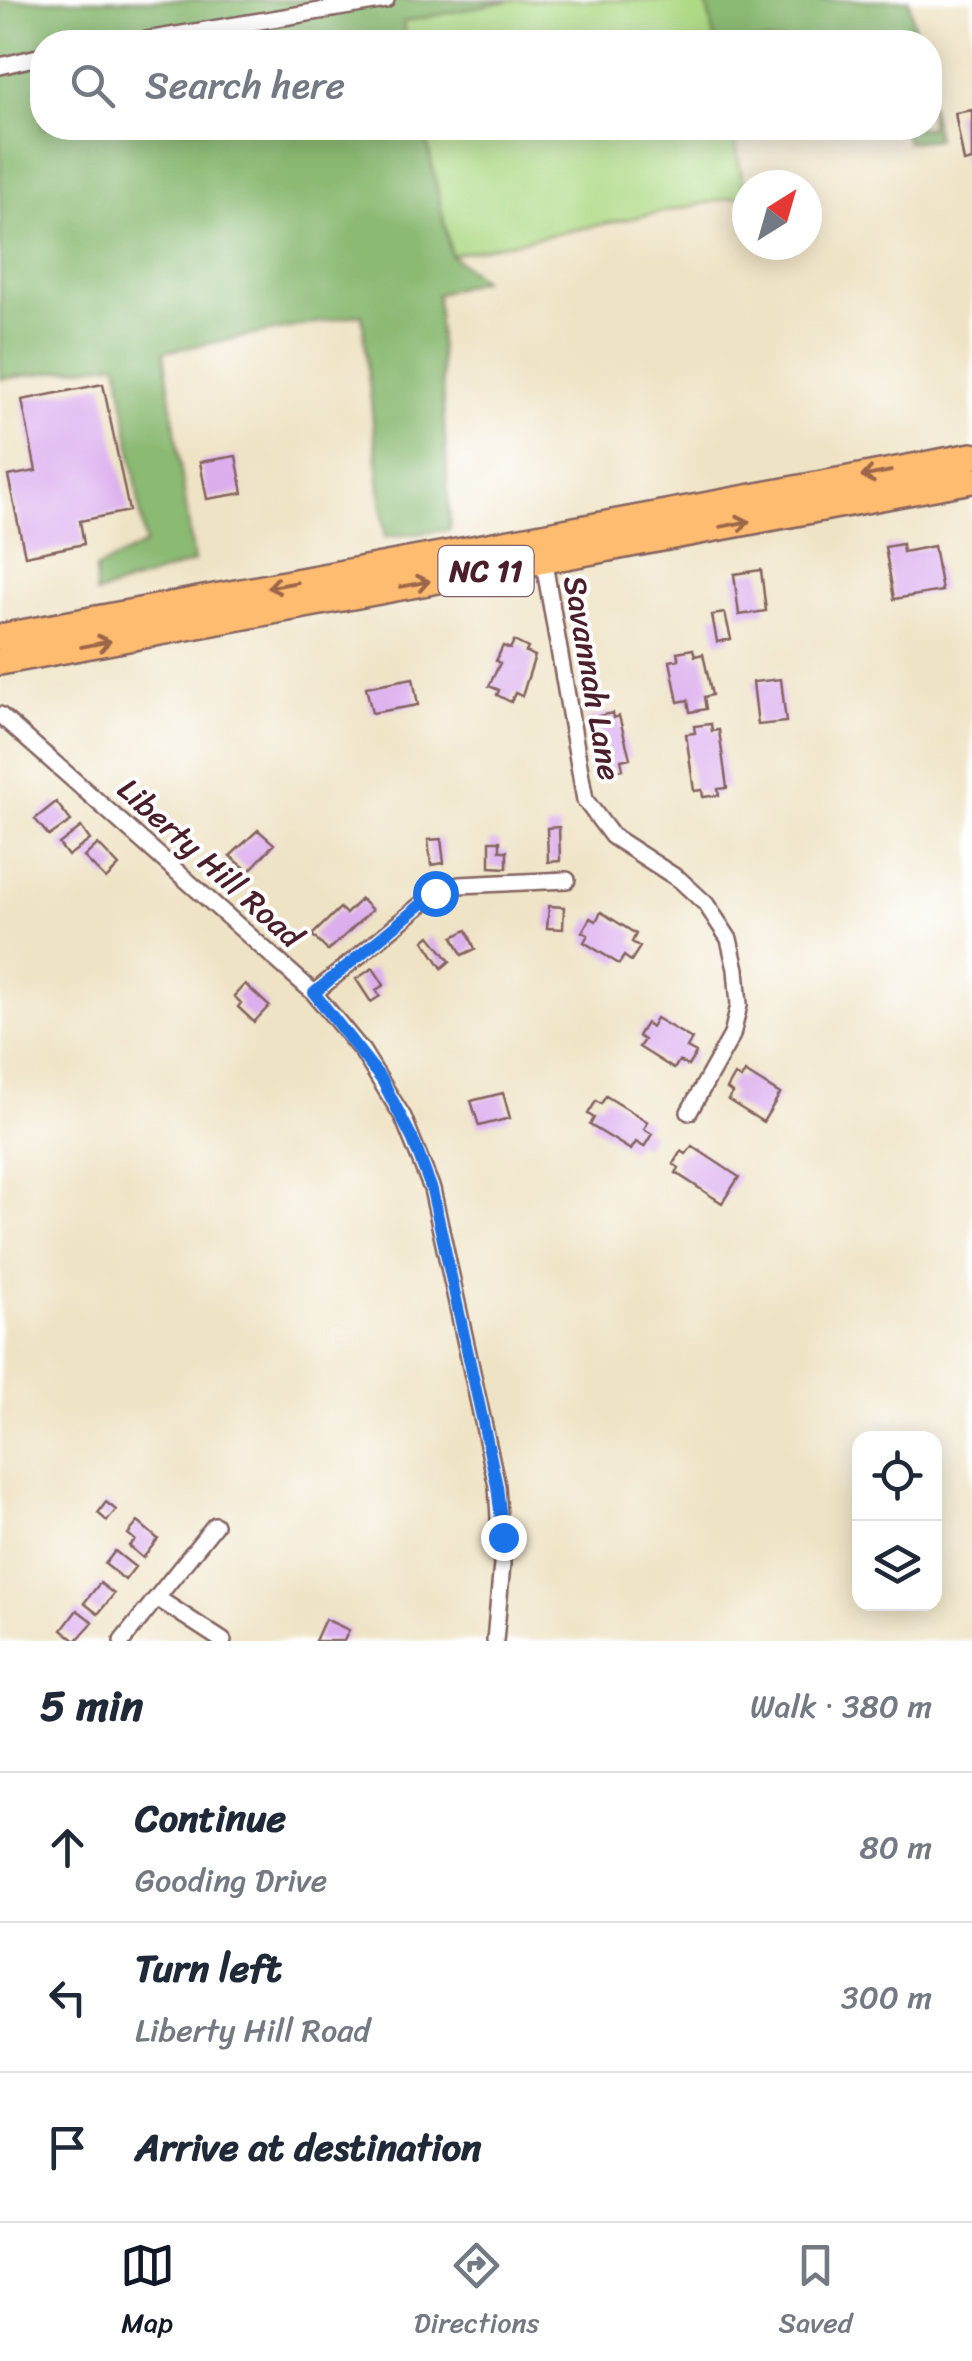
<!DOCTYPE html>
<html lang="en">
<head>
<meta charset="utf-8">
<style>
  :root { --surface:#fff; --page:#f2f2f3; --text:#1f2937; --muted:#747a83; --line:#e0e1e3; --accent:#111827 }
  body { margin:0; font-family:Sriracha,sans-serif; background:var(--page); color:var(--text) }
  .controls { position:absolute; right:30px; bottom:30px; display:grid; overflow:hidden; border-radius:20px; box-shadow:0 5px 25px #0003 }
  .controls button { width:90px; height:90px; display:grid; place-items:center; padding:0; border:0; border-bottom:2px solid var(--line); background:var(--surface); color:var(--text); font:50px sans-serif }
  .compass { position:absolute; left:732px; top:170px; width:90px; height:90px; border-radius:50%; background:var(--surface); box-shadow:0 5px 25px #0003; rotate:37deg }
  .stop { position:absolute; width:30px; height:30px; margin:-22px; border:8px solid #1a73e8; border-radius:50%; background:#fff }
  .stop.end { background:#1a73e8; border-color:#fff; box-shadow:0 2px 10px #0008 }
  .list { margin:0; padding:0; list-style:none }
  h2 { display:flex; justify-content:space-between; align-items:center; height:130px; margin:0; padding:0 40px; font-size:42px }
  h2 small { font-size:32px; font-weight:400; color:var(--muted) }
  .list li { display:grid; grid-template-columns:65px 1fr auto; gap:30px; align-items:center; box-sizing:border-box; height:150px; padding:0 40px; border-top:2px solid var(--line) }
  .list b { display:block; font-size:38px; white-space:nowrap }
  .list p { margin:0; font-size:32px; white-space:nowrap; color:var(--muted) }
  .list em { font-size:32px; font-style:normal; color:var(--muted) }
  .icon { flex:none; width:55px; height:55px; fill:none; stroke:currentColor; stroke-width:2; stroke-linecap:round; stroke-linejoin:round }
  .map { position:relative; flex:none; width:972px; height:1641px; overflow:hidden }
  .search { position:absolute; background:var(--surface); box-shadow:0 5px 25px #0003; left:30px; right:30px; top:30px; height:110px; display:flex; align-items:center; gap:25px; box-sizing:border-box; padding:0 35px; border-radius:40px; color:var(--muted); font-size:38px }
  .sheet { height:580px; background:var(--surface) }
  nav { display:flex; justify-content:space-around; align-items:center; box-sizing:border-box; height:140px; border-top:2px solid var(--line); background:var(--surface); font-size:28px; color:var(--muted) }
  nav a { display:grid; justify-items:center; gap:5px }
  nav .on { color:var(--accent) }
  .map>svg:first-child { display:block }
  .green { fill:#afda86; stroke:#7c7c58; stroke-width:2.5 }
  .forest { fill:#8bba73; stroke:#6a6c4f; stroke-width:2.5 }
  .building { fill:#dcaeee }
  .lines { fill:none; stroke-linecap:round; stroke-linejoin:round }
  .minor-casing { stroke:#846461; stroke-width:20 }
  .trunk-casing { stroke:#846461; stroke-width:30 }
  .minor { stroke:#fff; stroke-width:15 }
  .trunk { stroke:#febc70; stroke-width:25 }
  .oneway { stroke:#9b664a }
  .route { stroke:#1a73e8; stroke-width:12 }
  .labels { text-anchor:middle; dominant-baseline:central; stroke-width:8; stroke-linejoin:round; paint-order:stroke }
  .shield { fill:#fff; stroke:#80626b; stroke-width:2.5 }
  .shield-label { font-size:30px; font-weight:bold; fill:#4a1f2b }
  .street-label { font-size:32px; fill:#4a1f2b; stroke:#fff }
</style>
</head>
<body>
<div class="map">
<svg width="972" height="1641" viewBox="0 0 972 1641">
  <rect width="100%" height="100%" fill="#fff"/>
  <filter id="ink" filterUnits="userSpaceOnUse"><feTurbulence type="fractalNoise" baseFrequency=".01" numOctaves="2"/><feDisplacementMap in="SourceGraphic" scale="20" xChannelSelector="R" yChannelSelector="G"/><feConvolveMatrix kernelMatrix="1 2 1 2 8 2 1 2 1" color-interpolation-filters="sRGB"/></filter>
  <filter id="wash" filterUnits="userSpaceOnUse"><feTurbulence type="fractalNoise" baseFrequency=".0048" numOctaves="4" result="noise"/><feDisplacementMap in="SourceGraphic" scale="40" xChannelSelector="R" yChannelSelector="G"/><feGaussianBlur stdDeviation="2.25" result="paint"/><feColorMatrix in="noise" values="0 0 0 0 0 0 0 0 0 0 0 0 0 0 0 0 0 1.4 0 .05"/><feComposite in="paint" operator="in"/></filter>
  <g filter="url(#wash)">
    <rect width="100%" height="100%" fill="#efe3c5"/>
    <path class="green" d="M511,0h195l9,42h-309l-4,-20z
      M424,128h308l14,67 -295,60z"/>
    <path class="forest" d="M0,0h511l-108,22 3,20h-364v86h382l27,127 31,25 -45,14 13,236 -65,7 -23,-223 -198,38 30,210 -98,32v-25l49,-25 -27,-181 -118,16z
      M706,0h203l8,42h-202z
      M930,103l7,36 -30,3 -4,-14h27z"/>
    <g id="blocks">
      <path class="building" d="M972,110v50l-8,2 -9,-49z
        M103,384l26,127 -49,10 4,23 -59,12 -17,-80 28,-5 -14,-71z
        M236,456l7,37 -36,6 -7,-37z
        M902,544l1,8 31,-6 8,45 -48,8 -9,-52z
        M761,570l5,41 -27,4 -5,-41z
        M725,613l6,26 -14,3 -5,-27z
        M514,641l14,7 -2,4 9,4 -13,40 -7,-3 -4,9 -14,-7 2,-5 -10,-4 11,-23 -4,-2 7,-15 7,3z
        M693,649l2,7 8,-2 9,41 -8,2 2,12 -16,3 -2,-12 -10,2 -8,-41 9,-2 -2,-7z
        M413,678l5,27 -46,8 -6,-26z
        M781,679l5,43 -28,3 -5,-43z
        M612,713l1,5 6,-2 11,42 -9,2 2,9 -15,3 -3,-10 -8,2 -11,-45z
        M711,724l1,7 7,-1 8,58 -9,1 1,6 -16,2 -1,-7 -8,1 -8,-57 9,-1 -1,-7z
        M56,802l15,19 -22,15 -14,-17z
        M81,827l9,13 -22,16 -9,-12z
        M559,827l1,34 -12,1 -1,-34z
        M258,830l16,14 -25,27 -19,-15z
        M441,839l3,24 -13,2 -3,-25z
        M490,841h10v10h7v17l-17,-1z
        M98,844l21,22 -13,13 -22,-22z
        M361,899l11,11 -44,41 -16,-16 28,-27 6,6z
        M549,906l15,1 -1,22 -16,-1z
        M601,912l35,22 -4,8 8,5 -9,14 -7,-5 -5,8 -35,-22 4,-7 -6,-3 8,-14 6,3z
        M467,930l8,19 -13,6 -9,-18z
        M430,936l20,25 -8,7 -18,-27z
        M373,968l11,17 -8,5 4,6 -9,6 -15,-23z
        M245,984l24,22 -15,16 -16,-15 3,-4 -7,-7z
        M656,1018l36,21 -5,9 9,5 -8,13 -9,-5 -5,8 -35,-22 5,-7 -6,-4 8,-13 5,4z
        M745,1072l35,22 -17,28 -35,-22 5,-7 -6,-4 8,-14 6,4z
        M503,1093l7,25 -31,8 -8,-25z
        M606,1096l42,26 -4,7 8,5 -8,13 -8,-5 -5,8 -41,-25 4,-7 -6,-4 8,-13 5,3z
        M692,1146l47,31 -17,26 -46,-30 3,-5 -6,-4 8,-13 5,3z
        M106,1502l10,8 -9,11 -9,-8z
        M138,1522l20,17 -15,19 -14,-12 6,-6 -7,-6z
        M115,1551l20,16 -10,13 -20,-16z
        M100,1583l14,11 -16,20 -14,-11z
        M77,1610l16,12 -17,19 -14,-11z
        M325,1619l24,11 -5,11h-29z"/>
    </g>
  </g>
  <g filter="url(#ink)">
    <use href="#blocks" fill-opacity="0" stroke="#846461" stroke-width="2.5"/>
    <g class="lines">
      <g class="minor-casing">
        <path id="minor" d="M134,42l252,-42
          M0,66l42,-10
          M543,557l42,243 27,36 68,44 26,24 23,35 7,30 3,36 -7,30 -43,77
          M0,715l314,278 48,58 41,66 29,72 65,297 5,78 -7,77
          M314,993l121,-100 24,-8 108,-5
          M157,1598l66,43
          M122,1641l93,-116"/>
      </g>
      <g class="trunk-casing">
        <path id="trunk" d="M0,637l972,-181
          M0,662l972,-182"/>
      </g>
      <use href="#minor" class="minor"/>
      <use href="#trunk" class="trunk"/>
    </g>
    <defs><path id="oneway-shaft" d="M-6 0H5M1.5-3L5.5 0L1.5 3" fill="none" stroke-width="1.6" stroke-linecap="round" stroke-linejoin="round" transform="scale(2.5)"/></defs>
    <g class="oneway">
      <use href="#oneway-shaft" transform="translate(876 474) rotate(169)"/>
      <use href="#oneway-shaft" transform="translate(735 524) rotate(-11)"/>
      <use href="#oneway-shaft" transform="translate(415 584) rotate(-11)"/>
      <use href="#oneway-shaft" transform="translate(282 585) rotate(170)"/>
      <use href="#oneway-shaft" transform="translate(96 644) rotate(-11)"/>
    </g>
  </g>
  <g class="lines" filter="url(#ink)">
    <path class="route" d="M435,893l-121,100 68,87 31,60 19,50 65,296 6,51"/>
  </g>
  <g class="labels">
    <rect class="shield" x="438.5" y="546" width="95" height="50" rx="8"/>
    <g class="shield-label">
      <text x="486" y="571">NC 11</text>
    </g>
    <g class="street-label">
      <text transform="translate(592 678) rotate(80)">Savannah Lane</text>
      <text transform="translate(210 863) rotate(42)">Liberty Hill Road</text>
    </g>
  </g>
</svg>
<div class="controls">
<button><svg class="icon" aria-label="locate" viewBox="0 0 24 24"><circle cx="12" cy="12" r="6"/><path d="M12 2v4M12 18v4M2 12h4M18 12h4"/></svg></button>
<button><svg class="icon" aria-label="layers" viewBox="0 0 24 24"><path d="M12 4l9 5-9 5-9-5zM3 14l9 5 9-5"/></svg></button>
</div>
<svg class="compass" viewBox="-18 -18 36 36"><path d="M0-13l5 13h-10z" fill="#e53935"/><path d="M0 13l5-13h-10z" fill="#747a83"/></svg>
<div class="stop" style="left:435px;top:893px"></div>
<div class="stop end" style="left:503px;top:1537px"></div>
<div class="search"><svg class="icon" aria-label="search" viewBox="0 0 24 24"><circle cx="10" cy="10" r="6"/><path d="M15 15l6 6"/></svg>Search here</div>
</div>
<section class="sheet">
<h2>5 min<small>Walk · 380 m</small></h2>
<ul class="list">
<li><svg class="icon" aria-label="ahead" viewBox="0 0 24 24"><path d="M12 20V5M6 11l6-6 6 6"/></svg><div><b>Continue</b><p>Gooding Drive</p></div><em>80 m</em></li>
<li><svg class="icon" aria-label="left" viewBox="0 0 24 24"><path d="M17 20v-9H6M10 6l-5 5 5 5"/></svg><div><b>Turn left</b><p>Liberty Hill Road</p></div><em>300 m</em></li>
<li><svg class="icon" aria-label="arrive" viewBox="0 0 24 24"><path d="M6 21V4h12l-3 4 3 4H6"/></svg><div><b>Arrive at destination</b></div></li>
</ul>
</section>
<nav>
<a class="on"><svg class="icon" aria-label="map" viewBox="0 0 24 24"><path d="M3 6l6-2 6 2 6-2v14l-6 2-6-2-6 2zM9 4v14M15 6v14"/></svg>Map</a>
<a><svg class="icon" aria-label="directions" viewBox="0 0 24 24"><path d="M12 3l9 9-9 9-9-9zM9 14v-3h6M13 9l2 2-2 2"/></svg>Directions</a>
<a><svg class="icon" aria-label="saved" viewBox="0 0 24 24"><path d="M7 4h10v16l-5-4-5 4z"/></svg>Saved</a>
</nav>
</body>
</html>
